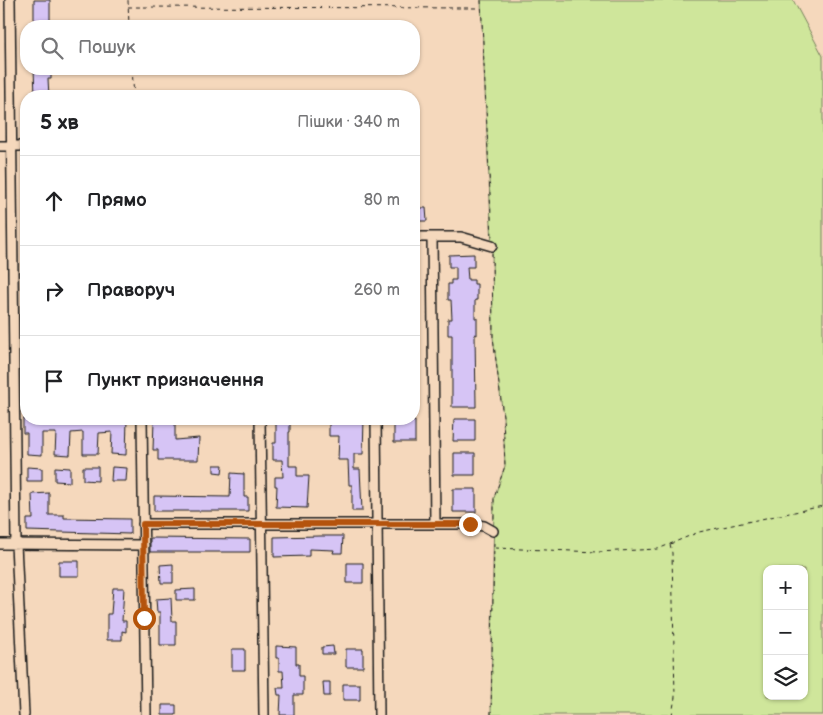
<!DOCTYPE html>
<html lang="uk">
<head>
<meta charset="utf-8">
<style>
  :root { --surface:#fff; --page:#f6f6f6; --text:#202124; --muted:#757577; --line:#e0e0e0 }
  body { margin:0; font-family:"Balsamiq Sans",sans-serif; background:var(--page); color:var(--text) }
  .controls { position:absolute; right:15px; bottom:15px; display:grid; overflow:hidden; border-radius:10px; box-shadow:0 1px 4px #0004 }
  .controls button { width:45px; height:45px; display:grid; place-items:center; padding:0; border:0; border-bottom:1px solid var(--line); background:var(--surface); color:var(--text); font:25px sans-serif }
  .stop { position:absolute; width:15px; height:15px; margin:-11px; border:4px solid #b45309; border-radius:50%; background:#fff }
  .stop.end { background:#b45309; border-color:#fff; box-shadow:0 1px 5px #0008 }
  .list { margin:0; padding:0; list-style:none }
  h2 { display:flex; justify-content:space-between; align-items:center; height:65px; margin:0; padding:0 20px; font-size:21px }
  h2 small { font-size:16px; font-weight:400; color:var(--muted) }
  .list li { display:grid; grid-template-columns:32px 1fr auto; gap:15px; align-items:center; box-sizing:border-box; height:90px; padding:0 20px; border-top:1px solid var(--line) }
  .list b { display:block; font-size:19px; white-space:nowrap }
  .list em { font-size:16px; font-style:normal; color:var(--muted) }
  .icon { flex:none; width:28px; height:28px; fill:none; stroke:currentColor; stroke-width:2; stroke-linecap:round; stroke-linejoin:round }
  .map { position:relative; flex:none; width:823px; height:715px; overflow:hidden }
  .search { position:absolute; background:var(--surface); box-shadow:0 1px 4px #0004; left:20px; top:20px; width:400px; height:55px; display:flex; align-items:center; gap:12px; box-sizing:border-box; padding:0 18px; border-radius:20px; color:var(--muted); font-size:19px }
  .panel { position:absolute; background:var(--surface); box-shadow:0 1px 4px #0004; left:20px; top:90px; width:400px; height:335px; border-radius:20px }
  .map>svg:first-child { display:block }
  .garden { fill:#cfe69b; stroke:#76815c; fill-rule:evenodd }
  .building { fill:#d6c4f5; stroke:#1c1c1c }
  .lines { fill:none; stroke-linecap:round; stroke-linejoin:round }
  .street-casing { stroke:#1c1c1c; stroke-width:12 }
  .path { stroke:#1c1c1c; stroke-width:1; stroke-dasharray:4 4; stroke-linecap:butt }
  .street { stroke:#f5d8bc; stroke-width:9 }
  .route { stroke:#b45309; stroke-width:6 }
</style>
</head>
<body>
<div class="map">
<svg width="823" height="715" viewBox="0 0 823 715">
  <rect width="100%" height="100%" fill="#f5d8bc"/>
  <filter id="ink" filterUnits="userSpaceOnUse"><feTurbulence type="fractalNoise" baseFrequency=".02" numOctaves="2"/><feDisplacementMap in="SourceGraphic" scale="10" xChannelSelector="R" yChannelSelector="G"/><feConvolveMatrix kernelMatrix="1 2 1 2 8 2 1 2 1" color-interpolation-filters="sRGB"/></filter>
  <g filter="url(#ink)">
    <path class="garden" d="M481,0h312l30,56v659h-332l3,-217 11,-32 -2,-50 -10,-79 -1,-91zM767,569h37v127h-37z"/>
    <path class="building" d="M34,0h16v26h-16z
      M34,69h17v10h-3l1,17h-14z
      M414,208h12l1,13h-13z
      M474,254v13h-7l1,13h6v4h3v16h-2v18h2v17l-2,-1 1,73h-24v-72h-4v-16h4l-1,-19h-3v-16h3v-4h5v-13h-7v-12z
      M23,419h104l-1,36 -15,-1 1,-22 -13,1 -1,21h-15v-22l-12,1 -1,22 -15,-1 1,-21h-14v22l-15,-1v-21h-4z
      M276,419h14v13h-1v34h8v10h12l-2,32 -31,-1 1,-21h-2v-9h8l-1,-17h-9v-17h3z
      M329,419h35l-1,35h-9v15h6l2,42h-10v-26h-3l-1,-25h-10l1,-24h-10z
      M454,419h21v22h-22z
      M154,420h21v20l24,-2 -1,22h-40v-10h-5z
      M394,421h21v21h-21z
      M454,453h21v22h-21z
      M214,465h9l-1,8 -8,-1z
      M27,467l15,1v13h-15z
      M55,467l15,1v14l-15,-1z
      M83,467h15v14l-15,-1z
      M112,467l15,1 -1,13h-15z
      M231,473l13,1v23h4v14h-94v-15l76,1z
      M453,489h23v23h-23z
      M49,493v22h15v3l66,1v15l-103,-3v-12h6l-1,-25z
      M320,536h23l-1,17h-9l1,-3 -25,-1v7l-35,1v-20z
      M150,538l100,1v13h-100z
      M59,561h20v15h-20z
      M347,563h16v20h-16z
      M173,564v19h-12l-1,-18z
      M113,588h11l-2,33h4v11l-4,-1v9h-15v-26h4z
      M195,589v11h-19v-10z
      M171,598l1,23h4v24h-16v-33h-3l-1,-13z
      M276,646l20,1v17h3v12h4v19h-9v20h-14l1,-20h-3l-1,-7h7l-1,-17h-4v-13h-3z
      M333,646l1,8h-12v-7z
      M232,649h13v21h-13z
      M346,649h17v18h-17z
      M323,682h7v14h-6z
      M343,684h17v16h-17z
      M162,705h14v10h-14z"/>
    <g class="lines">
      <g class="street-casing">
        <path id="street" d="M10,0l6,544 8,171
          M0,146h26
          M414,237h47l31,9
          M432,237l3,287
          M142,419l4,296
          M260,419l4,296
          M376,419l3,296
          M143,524h327l14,2 9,5
          M0,544l144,1"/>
      </g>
      <path class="path" d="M128,0l1,26
        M481,0l11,237
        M128,7l352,1
        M132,69l2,27
        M492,253l1,84 10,79 2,50 -11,32v24
        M670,544l2,9 3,144 -3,18
        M495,548l103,4 60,-3 41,-17 124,-26
        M491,715l3,-174"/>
      <use href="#street" class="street"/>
    </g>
  </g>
  <g class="lines" filter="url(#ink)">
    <path class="route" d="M144,618l-1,-94h327"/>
  </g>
</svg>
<div class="controls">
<button>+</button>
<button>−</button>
<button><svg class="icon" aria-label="layers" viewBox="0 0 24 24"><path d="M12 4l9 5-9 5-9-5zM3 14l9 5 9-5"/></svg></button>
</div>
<div class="stop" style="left:144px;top:618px"></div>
<div class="stop end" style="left:470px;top:524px"></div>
<div class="search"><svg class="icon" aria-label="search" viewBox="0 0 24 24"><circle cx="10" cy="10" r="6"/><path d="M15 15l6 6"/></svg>Пошук</div>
<section class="panel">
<h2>5 хв<small>Пішки · 340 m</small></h2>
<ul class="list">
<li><svg class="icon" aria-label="ahead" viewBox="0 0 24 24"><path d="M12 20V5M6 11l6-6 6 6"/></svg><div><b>Прямо</b></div><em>80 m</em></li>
<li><svg class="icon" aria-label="right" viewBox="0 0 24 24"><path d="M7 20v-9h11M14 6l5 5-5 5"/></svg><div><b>Праворуч</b></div><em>260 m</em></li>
<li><svg class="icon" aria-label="arrive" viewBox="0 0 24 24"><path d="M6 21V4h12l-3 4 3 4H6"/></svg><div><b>Пункт призначення</b></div></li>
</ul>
</section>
</div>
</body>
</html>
